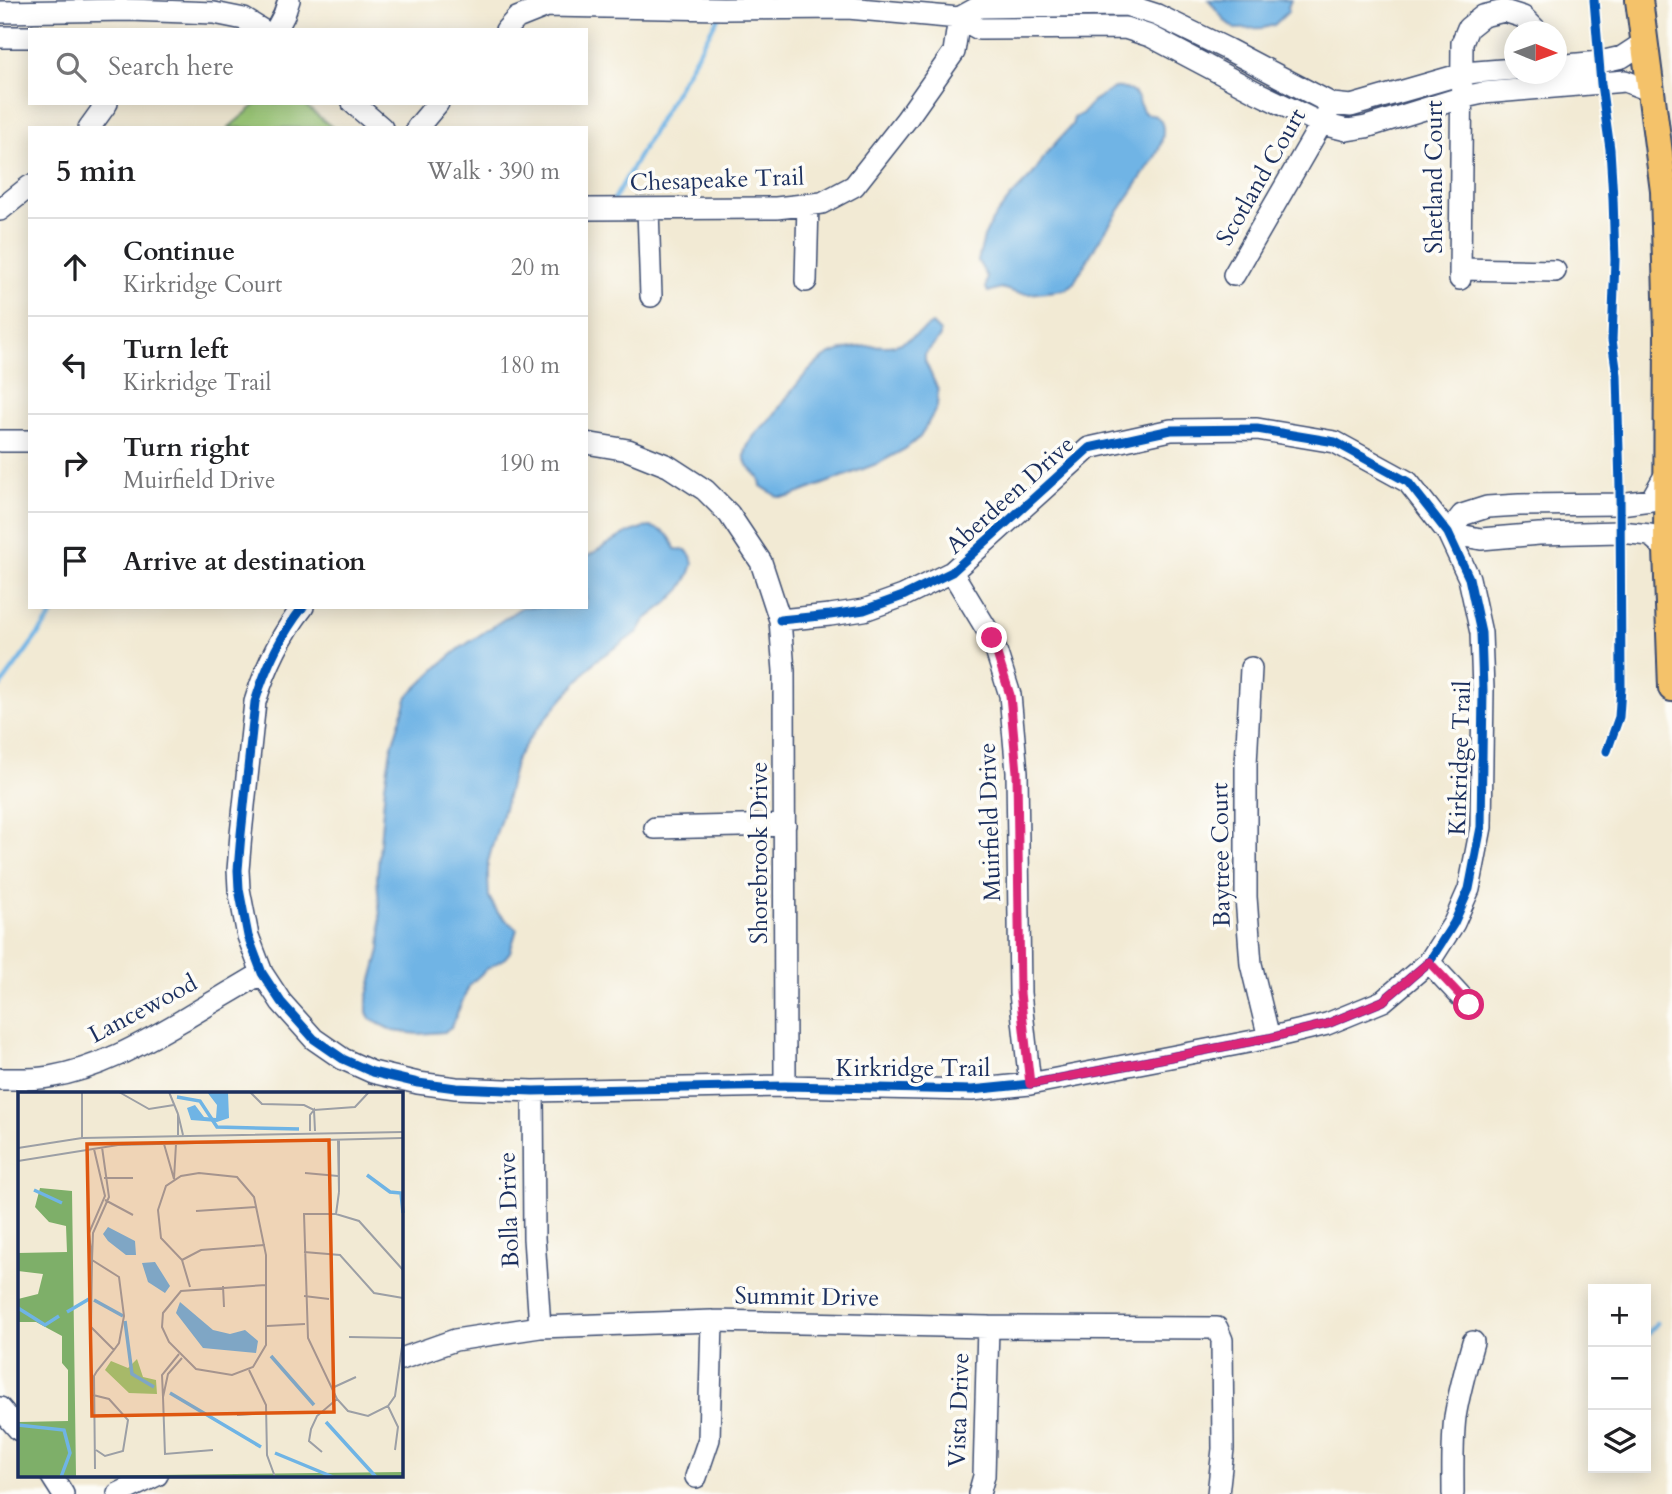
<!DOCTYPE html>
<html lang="en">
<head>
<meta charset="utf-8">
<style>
  :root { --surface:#fff; --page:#f6f6f6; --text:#202124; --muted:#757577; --line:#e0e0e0 }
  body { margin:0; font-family:Cardo,serif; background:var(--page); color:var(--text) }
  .controls { position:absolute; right:21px; bottom:21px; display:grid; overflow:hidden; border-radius:0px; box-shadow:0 4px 18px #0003 }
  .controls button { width:63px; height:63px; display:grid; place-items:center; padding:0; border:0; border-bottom:2px solid var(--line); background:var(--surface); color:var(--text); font:35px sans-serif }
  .compass { position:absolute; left:1504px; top:21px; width:63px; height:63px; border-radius:50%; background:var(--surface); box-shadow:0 4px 18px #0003; rotate:91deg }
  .stop { position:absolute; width:21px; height:21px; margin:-16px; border:5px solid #db2777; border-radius:50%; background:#fff }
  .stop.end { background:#db2777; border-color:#fff; box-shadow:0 2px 7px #0008 }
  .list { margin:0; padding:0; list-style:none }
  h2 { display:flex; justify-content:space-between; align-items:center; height:91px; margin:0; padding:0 28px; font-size:30px }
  h2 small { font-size:23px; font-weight:400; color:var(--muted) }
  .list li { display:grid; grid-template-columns:46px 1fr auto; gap:21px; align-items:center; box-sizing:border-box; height:98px; padding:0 28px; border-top:2px solid var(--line) }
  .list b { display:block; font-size:26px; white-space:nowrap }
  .list p { margin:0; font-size:23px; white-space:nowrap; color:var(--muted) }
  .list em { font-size:23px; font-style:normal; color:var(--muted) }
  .icon { flex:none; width:38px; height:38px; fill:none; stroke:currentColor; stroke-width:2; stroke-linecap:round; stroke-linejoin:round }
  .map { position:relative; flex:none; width:1672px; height:1494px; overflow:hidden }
  .search { position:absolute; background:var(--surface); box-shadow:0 4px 18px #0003; left:28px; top:28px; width:560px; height:77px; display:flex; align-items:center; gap:18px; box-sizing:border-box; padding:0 24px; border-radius:0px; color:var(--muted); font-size:26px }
  .panel { position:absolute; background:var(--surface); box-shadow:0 4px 18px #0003; left:28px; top:126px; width:560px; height:483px; border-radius:0px }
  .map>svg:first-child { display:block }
  .green { fill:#9ecb79; stroke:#5c7d6c; stroke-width:2 }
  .water { fill:#6fb4e5; stroke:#4572a2; stroke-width:2 }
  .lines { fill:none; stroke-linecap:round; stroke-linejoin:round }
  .stream { stroke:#6fb4e5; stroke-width:4.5 }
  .minor-casing { stroke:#3b4b70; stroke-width:24 }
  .major-casing { stroke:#3b4b70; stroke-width:30 }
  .minor { stroke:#fff; stroke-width:21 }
  .major { stroke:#f4c26a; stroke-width:26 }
  .cycleway-casing { stroke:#fdfcf7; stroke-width:13 }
  .cycleway { stroke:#0057b8; stroke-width:9 }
  .route { stroke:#db2777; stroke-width:9 }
  .labels { text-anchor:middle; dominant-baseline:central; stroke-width:7; stroke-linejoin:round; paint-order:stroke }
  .street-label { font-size:24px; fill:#1b2f5e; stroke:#fdfcf7 }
  .inset-river { fill:none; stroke:#6fb4e5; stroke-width:3.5 }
  .inset-road { fill:none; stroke:#9c9fa5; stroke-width:2 }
  .view { fill:#de5710; fill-opacity:0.15; stroke:#de5710; stroke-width:3.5 }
  .inset-edge { fill:none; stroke:#1b2f5e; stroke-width:3.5 }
</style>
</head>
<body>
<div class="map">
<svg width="1672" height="1494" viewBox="0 0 1672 1494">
  <rect width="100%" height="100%" fill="#fdfcf7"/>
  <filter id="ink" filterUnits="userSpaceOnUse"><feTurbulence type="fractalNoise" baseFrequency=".0143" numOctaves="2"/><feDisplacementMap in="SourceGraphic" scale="14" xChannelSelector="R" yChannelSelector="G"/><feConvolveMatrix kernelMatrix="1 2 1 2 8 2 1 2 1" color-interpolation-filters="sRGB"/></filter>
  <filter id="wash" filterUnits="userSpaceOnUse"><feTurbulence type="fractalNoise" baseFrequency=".00686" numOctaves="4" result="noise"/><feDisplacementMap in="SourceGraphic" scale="28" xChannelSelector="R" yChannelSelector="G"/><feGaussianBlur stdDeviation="1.57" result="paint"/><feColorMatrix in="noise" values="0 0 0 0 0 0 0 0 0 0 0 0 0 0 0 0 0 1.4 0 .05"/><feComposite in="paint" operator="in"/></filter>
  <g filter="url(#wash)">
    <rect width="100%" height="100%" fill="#f2ead4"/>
    <path class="green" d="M258,103h44l31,25h-105z"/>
    <path class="water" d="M1209,0h82l-3,7 1,4 -15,14 -11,3 -28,1 -10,-8z
      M1114,88c9,-1 19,2 24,10 2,4 2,8 4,11 3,7 8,5 14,7 13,8 5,31 -1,41l-57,85 -25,42 -7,5 -10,2 -28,3 -11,-1 -16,-5 -13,4 -2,-4 1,-11 -9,-16 6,-24 8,-16 18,-23 23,-24 16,-24 23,-25 2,-7 9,-5 10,-12z
      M932,324l8,8v5l-15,17v7l13,29 -1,17 -17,30 -15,12 -26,14 -90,34h-11l-17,-11c0,-15 -18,-16 -16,-31 2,-17 18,-27 28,-39 14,-18 37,-53 58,-62 11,-5 25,-7 37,-8 9,-1 18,1 27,-1 13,-3 26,-14 37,-21z
      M651,527c14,4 20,8 24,22l11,1 5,6 2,8 -4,11 -8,14 -14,14 -22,17 -7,12 -43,29 -61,71 -18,27 -11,46 -13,42 -4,15v15l1,20 9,16 19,16 -7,23 -5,6 -17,10 -18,16 -19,43 -7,5 -26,2 -25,-3 -23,-12 -3,-7v-13l13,-49 1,-19 -4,-53 8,-93 6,-36 17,-53 33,-32 18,-15 63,-42h64v-50l39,-23 17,-6z"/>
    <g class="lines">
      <path class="stream" d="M612,203l107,-187
        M0,687l58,-80
        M1646,1336l11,-13"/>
    </g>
  </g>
  <g filter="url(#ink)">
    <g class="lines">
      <g class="minor-casing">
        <path id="minor" d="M0,12l129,-2 85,3 30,6 18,11
          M276,30l8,-15 5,-15
          M506,30l11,-12 30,-12 176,3 125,-1 111,10 -5,34 -48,68 -52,66 -32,17 -46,5 -190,1
          M0,37h30
          M1556,66l44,-4 22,-5 23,-15
          M1514,69l-38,3 -14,2 -111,32 -19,-2 -105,-55 -70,-34 -31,-10 -147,2 -20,11 20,11 146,-1 25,8 106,56 66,32 25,6 19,-3 94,-29 23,-5 142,-12 26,10
          M353,103l29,25
          M89,128l18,-25
          M417,128l21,-25
          M648,209l3,87
          M0,210l30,-24
          M1460,269l95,2
          M1234,275l94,-163
          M1460,279l2,-236 6,-15 15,-12 21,-5 19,6 15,15
          M806,281l2,-77
          M0,441h30
          M586,443l42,7 40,16 37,24 24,24 32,48 19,58 4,51 1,415
          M1667,550l-17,-15 -30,-3 -81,2 -58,5 -33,-6 14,-18 25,-8 32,-2 101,-1 31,-4 16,-28
          M952,572l40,66 18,57 7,77 3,221 10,91
          M303,607c-23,29 -37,59 -48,95l-14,132 -3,36 1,19 9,47 14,37 19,29 33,37 29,20 29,13 46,11 38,5 77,3 252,-5 187,4 58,-6 239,-46 58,-14 56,-23 46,-39 25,-39 15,-34 12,-62 2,-137 -2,-57 -12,-55 -21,-45 -40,-51 -73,-40 -78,-13 -86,1 -82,18 -137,124 -49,24 -39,14 -34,5 -50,5
          M1251,668l-5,96v133l5,67 18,74
          M655,828l130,-3
          M1429,962l40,43
          M0,1079c16,0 33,1 49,-2 49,-8 91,-32 134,-57 26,-16 53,-31 79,-47
          M533,1091l1,147 6,89
          M401,1359l54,-19 85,-13 172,-6 276,6 229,1 5,12 1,109 -5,45
          M0,1408l19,22
          M51,1475l12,19
          M696,1477l13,-38 3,-118
          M118,1494l39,-19
          M979,1494l5,-18 4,-149
          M1453,1494c0,-26 -1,-51 2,-77 4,-25 11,-50 18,-75"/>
      </g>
      <g class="major-casing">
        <path id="major" d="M1639,0l25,191 4,141 -1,218 5,138"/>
      </g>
      <use href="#minor" class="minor"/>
      <use href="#major" class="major"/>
      <g class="cycleway-casing">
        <path id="cycleway" d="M1594,0l7,84 9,65 3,49 2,62 -3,80 5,35 3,113 1,200 -2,29 -12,34
          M303,607c-23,29 -37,59 -48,95l-14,132 -3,36 1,19 9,47 14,37 19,29 33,37 29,20 29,13 46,11 38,5 77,3 252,-5 187,4 58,-6 239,-46 58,-14 56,-23 46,-39 25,-39 15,-34 12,-62 2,-137 -2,-57 -12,-55 -21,-45 -40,-51 -73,-40 -78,-13 -86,1 -82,18 -137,124 -49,24 -39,14 -34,5 -50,5"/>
      </g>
      <use href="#cycleway" class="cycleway"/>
    </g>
  </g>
  <g class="lines" filter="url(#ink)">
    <path class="route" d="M992,638l18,57 7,77 3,221 10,91 239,-46 58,-14 56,-23 46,-39 40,43"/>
  </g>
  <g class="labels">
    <g class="street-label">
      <text transform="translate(1261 177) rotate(-60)">Scotland Court</text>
      <text transform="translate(1434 177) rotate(-90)">Shetland Court</text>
      <text transform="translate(717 180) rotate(-2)">Chesapeake Trail</text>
      <text transform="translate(1010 495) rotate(-42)">Aberdeen Drive</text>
      <text transform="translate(1460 758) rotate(-88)">Kirkridge Trail</text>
      <text transform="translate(990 822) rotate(-92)">Muirfield Drive</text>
      <text transform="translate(759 853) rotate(-90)">Shorebrook Drive</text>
      <text transform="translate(1221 855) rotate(-91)">Baytree Court</text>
      <text transform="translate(143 1009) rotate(-28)">Lancewood</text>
      <text x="913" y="1068">Kirkridge Trail</text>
      <text transform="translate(509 1210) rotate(-92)">Bolla Drive</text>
      <text transform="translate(807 1297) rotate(1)">Summit Drive</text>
      <text transform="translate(959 1410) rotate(-88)">Vista Drive</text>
    </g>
  </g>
  <g transform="translate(18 1092)">
    <rect width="385" height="385" fill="#f2ead4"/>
    <path d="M119,267l6,18 13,3 1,14 -28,-1 -24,-23 6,-9 17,7z" fill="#9ecb79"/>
    <path d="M22,96l32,3 4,285 327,-4v5h-385v-55l50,-1v-51l-6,-7v-27l-26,-14h-18v-23l20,-5 5,-20 -25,-3v-18l49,-1 -1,-26 -17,-4 -14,-15z" fill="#7eaf69"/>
    <path d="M189,0h21l1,26 -12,4 -26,-2 -4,-12 8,-3 9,12 12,1 1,-13zM90,135l27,14 1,14h-10l-18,-14 -5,-7zM137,170l15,24 -5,7 -17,-11 -6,-19zM162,210l33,28 17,4 15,-4 13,11 -2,12 -53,-5 -27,-35z" fill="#6fb4e5"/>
    <path class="inset-river" d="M159,5l23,4 17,26 82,2M349,83l23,17 11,1 2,20M16,98l28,13M76,208l29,16M0,216l27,17 14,-9M49,220l22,-13M107,229l7,53 22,13M253,264l43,49M152,301l91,54M308,330l50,55M0,333l46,5 6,23 -9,24M257,361l58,24"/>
    <path class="inset-road" d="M64,0v46M101,0l30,17 25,-4M151,0l9,22M232,0l12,12 42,1 10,5 41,-3 14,-15M292,39v-16l4,-5 1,21M160,43v-21l5,21M320,48l1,52v-53M146,52l10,35 2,-35M0,56l64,-10 321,-6M76,57l11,47 -16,37 3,27 1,-27 16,-36 -7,-50M0,69l100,-16 285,-7M287,81l33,3M86,86h29M87,108l28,15M178,119l60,-4M318,122l3,-22M286,160l36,3 34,38 29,5M164,168l19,-10 64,-5M385,178l-44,-49 -23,-7h-32l4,124 29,61 11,12 20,5 20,-10 7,-10 8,-56M205,194l1,21M172,195l-8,-27 -21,-22 -3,-28 8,-24 15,-10 18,-3 38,4 17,20 12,58v90l-13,22 -21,8 -36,-6 -27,-27 -7,-15 1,-14 18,-22 85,-6M286,204l25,3M249,234l38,-2M331,245l54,1M161,262l-17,21 1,22 5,-23 14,-16M231,278l17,35 1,50 8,22M314,296l24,-11M75,303l16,4 19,21 -5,31 -18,5 -9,-6M145,305l2,57 48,-4M370,314l10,21 -3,23M219,323l30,-2M304,360l-13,-11 2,-12 6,-13 20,-17M77,377l-1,-93 3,-5 17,-21 5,-7 5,-27 -5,-39 -27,-17 -1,67 23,23"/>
    <path class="view" d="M311,48l5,272 -242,4 -5,-272z"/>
    <rect width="385" height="385" class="inset-edge"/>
  </g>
</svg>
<div class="controls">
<button>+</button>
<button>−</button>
<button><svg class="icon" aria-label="layers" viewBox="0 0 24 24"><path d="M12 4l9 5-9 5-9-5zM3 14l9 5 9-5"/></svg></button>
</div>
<svg class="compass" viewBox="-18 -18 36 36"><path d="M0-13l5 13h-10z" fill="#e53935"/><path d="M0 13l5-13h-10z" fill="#757577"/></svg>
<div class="stop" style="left:1469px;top:1005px"></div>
<div class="stop end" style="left:992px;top:638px"></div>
<div class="search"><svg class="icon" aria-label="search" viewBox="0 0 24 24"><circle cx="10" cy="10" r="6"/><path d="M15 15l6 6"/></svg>Search here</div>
<section class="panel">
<h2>5 min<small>Walk · 390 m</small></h2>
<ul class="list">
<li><svg class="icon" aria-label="ahead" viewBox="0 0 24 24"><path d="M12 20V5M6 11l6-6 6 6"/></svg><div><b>Continue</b><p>Kirkridge Court</p></div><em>20 m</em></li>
<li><svg class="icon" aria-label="left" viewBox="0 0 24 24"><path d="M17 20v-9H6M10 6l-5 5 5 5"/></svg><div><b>Turn left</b><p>Kirkridge Trail</p></div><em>180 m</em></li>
<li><svg class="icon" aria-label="right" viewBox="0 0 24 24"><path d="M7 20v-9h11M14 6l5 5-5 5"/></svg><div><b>Turn right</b><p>Muirfield Drive</p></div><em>190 m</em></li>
<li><svg class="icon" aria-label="arrive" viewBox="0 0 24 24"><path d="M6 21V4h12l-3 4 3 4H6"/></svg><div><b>Arrive at destination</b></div></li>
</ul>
</section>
</div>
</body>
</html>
